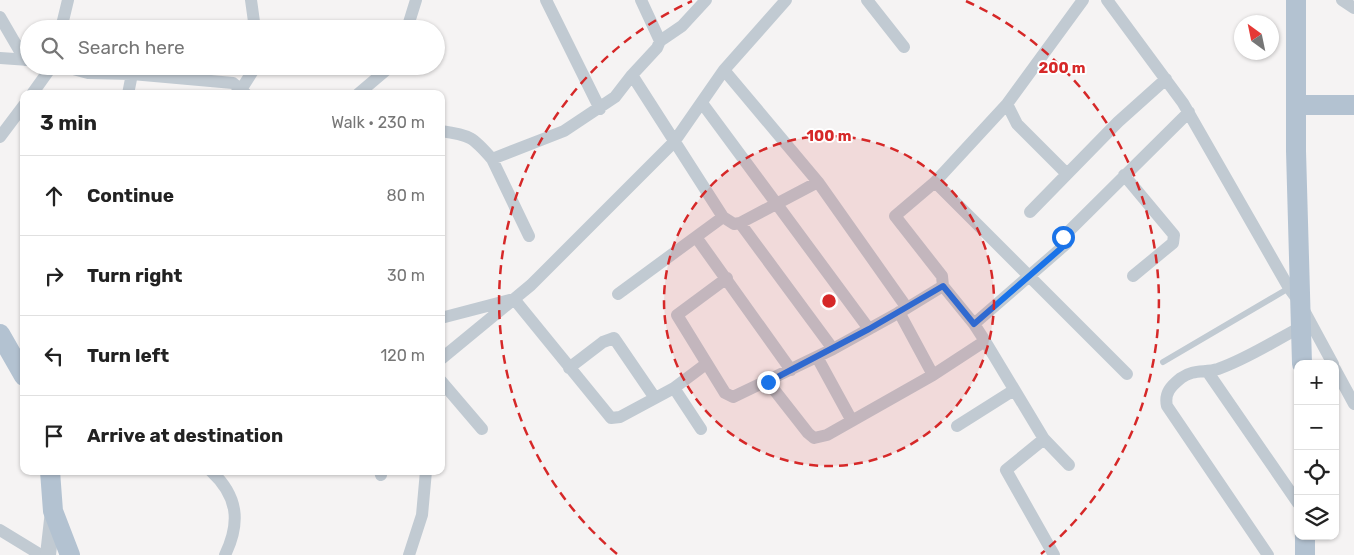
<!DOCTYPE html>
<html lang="en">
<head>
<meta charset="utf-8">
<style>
  :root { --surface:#fff; --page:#f6f6f6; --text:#222; --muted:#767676; --line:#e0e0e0 }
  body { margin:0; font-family:Rubik,sans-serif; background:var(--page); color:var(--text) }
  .controls { position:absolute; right:15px; bottom:15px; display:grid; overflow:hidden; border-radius:10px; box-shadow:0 1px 4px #0004 }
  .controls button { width:45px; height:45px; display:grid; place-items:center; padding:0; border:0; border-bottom:1px solid var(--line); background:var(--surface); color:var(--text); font:25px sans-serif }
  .compass { position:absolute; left:1234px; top:15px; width:45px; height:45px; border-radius:50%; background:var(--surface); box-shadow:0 1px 4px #0004; rotate:327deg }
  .stop { position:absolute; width:15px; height:15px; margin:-11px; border:4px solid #1a73e8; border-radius:50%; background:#fff }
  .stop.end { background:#1a73e8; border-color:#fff; box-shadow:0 1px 5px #0008 }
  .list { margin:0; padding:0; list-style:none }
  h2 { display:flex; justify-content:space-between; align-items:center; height:65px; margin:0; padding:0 20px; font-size:21px }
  h2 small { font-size:16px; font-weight:400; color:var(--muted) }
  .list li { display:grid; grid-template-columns:32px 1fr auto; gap:15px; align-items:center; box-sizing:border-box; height:80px; padding:0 20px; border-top:1px solid var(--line) }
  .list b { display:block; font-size:19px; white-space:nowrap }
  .list em { font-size:16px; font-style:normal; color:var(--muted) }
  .icon { flex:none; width:28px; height:28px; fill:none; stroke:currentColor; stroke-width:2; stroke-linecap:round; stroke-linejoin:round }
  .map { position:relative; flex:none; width:1354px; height:555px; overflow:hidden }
  .search { position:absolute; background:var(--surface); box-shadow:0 1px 4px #0004; left:20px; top:20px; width:425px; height:55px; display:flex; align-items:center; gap:12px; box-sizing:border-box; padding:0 18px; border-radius:28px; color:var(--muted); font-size:19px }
  .panel { position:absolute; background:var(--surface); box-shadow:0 1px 4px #0004; left:20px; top:90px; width:425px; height:385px; border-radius:10px }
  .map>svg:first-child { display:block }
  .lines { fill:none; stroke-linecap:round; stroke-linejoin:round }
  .service { stroke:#c1cad2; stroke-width:6 }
  .minor { stroke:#c1cad2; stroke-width:12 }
  .tertiary { stroke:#c1cad2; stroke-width:16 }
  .primary { stroke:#b3c2d1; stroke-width:20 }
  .route { stroke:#1a73e8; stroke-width:6 }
  .ring { fill:none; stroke:#d62828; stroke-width:2.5; stroke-dasharray:9 6 }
  .centre { fill:#d62828; stroke:#fff; stroke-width:2.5 }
  .ring-label { font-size:15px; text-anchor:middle; font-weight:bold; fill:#d62828; stroke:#fff; stroke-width:4; stroke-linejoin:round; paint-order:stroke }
</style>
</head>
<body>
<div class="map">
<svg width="1354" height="555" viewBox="0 0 1354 555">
  <rect width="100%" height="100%" fill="#f5f3f3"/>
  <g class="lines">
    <path class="service" d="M1163,362l126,-74"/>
    <path class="minor" d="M251,0l4,29
      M546,0l54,109
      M641,0l19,41 -3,7 -25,27 91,142 11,7 6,-1 78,-41 89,126 36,-22 31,38 92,-80 -3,-7 126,-125
      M867,0l37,47
      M1083,0l-76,104 -72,78 192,192
      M1107,0l76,103 106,185 11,15 33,61
      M1342,0l12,8
      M0,17l25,43
      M61,29l7,-29
      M407,29l9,-29
      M660,41l22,-15 24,-26
      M0,58l29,2
      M62,66l26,7 44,1 101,9 13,11
      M724,70l94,112
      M242,88l14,-22
      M32,94l20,-28
      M128,94l4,-20
      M358,94l33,-28
      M702,103l167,226
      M1007,104l10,20 50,50
      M441,131c29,4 32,6 51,28l72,-28 51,-34 17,-22
      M0,137l24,-32
      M492,159l37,77
      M1124,175l50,60 -1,8 -40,33
      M935,182l-40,34 47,60 1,10
      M1030,212l88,-90 48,-43
      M740,223l93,126
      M696,237l95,133
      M727,278l-50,37 48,78 8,4 100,-48 74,-41
      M618,294l105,-77
      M899,312l34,63
      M441,318l73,-19 97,119 9,-1 54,-29 32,-24
      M985,341l59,98 25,26
      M817,357l35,64
      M441,359l90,-74 143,-143 50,-72 62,-70
      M569,368l34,-26 11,-4 41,60
      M1335,369l19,35
      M1207,371l91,132
      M441,381l41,48
      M768,382l40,51 6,5 13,-3 106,-60 52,-34 -11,-17
      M674,388l27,41
      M957,426l57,-36
      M1044,439l-38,31 48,85
      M211,471c27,25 30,51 14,84
      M380,471l1,4
      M0,530l41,25
      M409,555l13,-40 4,-44
      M1268,555l-101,-149c-3,-13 4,-20 14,-28 12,-9 24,-5 37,-9 29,-10 56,-28 83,-42"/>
    <path class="tertiary" d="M48,555l5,-44"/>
    <path class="primary" d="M1296,0v151l6,213
      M1296,105h58
      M0,334l24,42
      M50,471l3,40 17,44
      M1305,555v-19"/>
  </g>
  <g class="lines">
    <path class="route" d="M768,382l101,-53 74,-43 31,38 92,-80 -3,-7"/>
  </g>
  <circle cx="829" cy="301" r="165" fill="#d62828" fill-opacity=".12"/>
  <g class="ring">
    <circle cx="829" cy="301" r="165"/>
    <path d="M617 554A330 330 0 0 1 692 1M966 1A330 330 0 0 1 1041 554"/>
  </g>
  <circle cx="829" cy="301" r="8" class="centre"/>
  <g class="ring-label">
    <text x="1062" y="73">200 m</text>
    <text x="829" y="141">100 m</text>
  </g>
</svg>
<div class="controls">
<button>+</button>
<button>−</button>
<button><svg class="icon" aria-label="locate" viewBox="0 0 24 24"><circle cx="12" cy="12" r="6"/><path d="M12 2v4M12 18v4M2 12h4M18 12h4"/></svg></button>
<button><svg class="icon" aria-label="layers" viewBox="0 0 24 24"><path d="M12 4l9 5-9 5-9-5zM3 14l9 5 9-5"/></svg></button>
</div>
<svg class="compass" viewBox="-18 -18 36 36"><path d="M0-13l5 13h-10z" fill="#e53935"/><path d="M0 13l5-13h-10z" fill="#767676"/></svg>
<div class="stop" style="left:1063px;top:237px"></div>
<div class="stop end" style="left:768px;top:382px"></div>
<div class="search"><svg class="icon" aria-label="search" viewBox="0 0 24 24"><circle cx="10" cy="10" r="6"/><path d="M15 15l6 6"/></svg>Search here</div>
<section class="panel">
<h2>3 min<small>Walk · 230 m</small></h2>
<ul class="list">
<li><svg class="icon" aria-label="ahead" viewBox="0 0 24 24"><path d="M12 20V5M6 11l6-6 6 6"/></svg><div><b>Continue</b></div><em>80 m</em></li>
<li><svg class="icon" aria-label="right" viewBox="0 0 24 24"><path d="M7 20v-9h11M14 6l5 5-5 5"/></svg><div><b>Turn right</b></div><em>30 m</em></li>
<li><svg class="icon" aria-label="left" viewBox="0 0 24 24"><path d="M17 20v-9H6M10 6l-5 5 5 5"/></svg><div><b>Turn left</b></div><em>120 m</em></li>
<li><svg class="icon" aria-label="arrive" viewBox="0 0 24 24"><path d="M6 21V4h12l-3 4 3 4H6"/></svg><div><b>Arrive at destination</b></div></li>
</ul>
</section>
</div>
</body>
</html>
